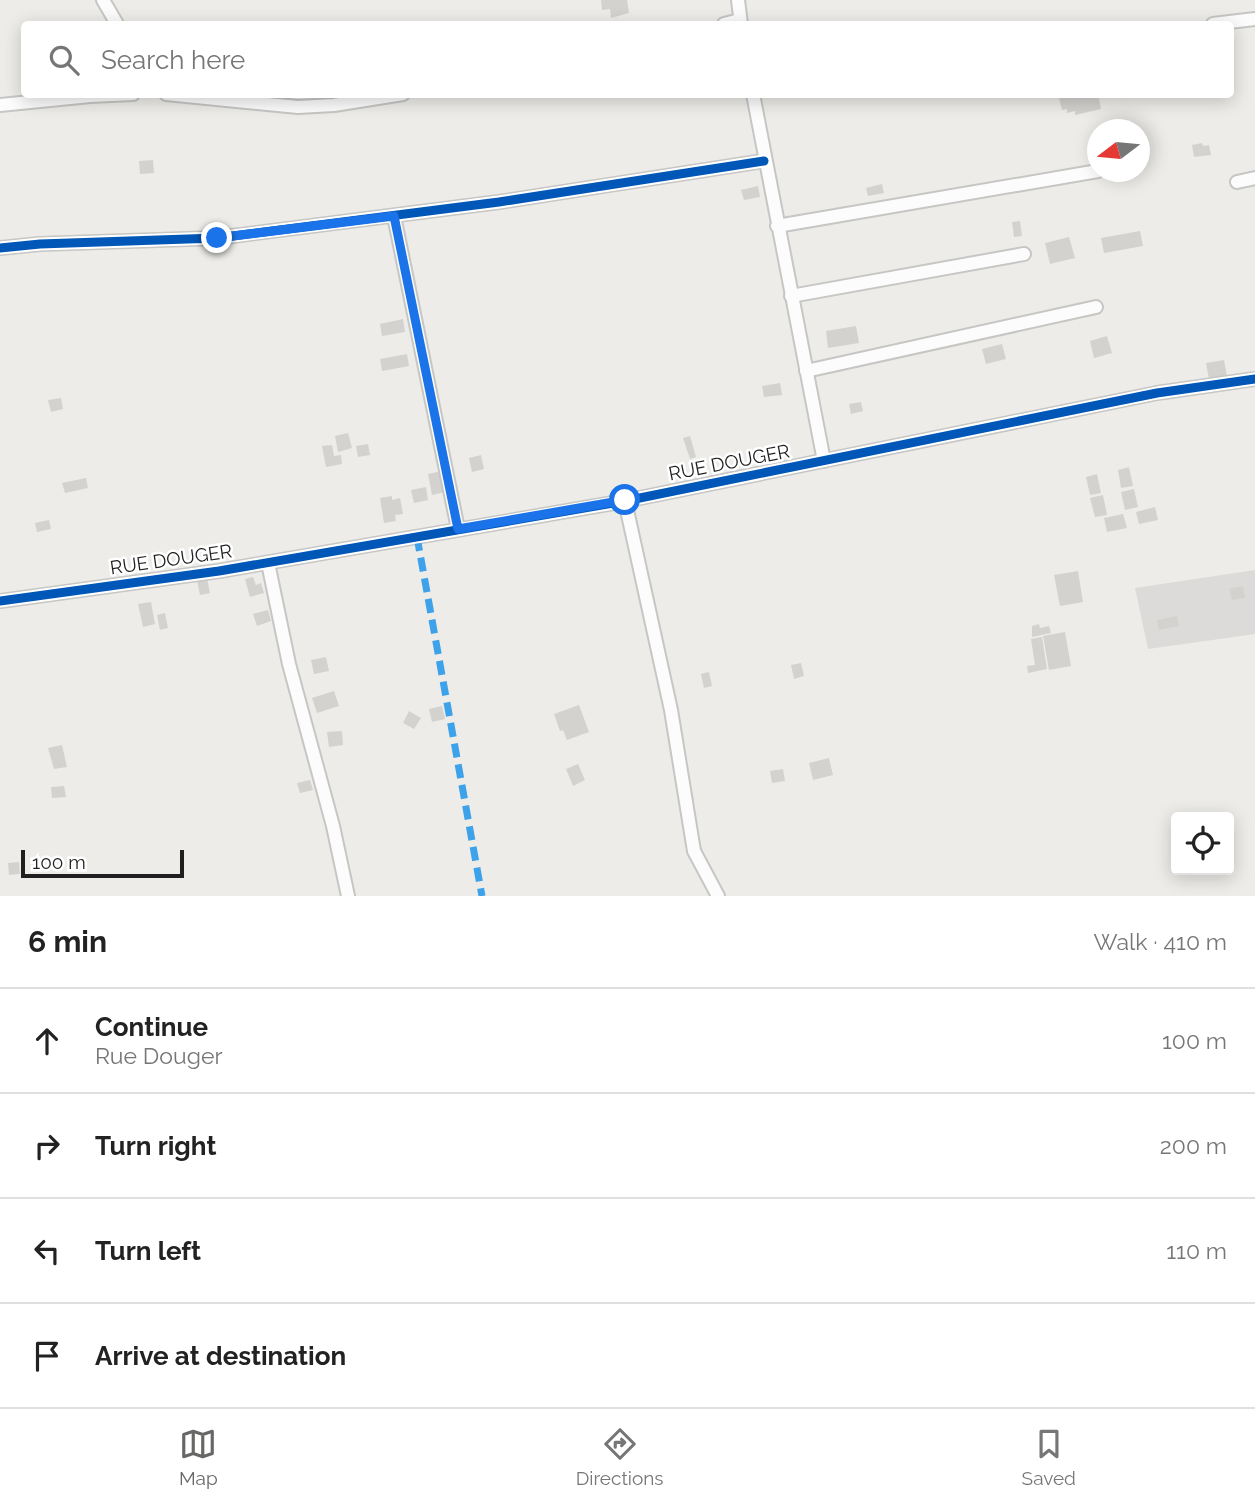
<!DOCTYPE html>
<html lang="en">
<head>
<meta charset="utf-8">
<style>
  :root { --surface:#fff; --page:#f6f6f6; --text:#222; --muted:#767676; --line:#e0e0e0; --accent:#676765 }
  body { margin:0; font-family:Raleway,sans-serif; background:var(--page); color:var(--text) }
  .controls { position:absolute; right:21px; bottom:21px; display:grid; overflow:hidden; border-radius:7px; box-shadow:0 4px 18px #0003 }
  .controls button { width:63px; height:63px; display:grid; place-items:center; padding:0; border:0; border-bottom:2px solid var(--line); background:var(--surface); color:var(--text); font:35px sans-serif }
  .compass { position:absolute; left:1087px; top:119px; width:63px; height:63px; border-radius:50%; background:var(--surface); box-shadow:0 4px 18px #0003; rotate:254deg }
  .scale { position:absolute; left:21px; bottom:18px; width:163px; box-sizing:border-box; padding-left:7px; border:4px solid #1f1f1f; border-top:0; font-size:19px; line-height:24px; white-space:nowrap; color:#1f1f1f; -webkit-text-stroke:5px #fff; paint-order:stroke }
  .stop { position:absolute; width:21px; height:21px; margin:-16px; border:5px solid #1a73e8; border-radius:50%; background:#fff }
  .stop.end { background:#1a73e8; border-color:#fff; box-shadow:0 2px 7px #0008 }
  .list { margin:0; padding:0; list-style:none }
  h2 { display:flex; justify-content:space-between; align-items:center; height:91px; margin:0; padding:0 28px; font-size:30px }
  h2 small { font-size:23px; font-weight:400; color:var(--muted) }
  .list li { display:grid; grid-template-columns:46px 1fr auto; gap:21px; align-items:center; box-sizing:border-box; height:105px; padding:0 28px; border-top:2px solid var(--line) }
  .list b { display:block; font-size:26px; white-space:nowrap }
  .list p { margin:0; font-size:23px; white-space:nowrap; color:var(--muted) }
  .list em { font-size:23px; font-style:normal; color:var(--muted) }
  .icon { flex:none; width:38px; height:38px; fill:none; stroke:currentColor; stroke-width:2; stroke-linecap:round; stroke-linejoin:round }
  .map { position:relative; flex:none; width:1255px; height:896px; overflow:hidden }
  .search { position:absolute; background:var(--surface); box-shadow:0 4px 18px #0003; left:21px; right:21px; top:21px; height:77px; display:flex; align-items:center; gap:18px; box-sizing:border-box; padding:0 24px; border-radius:7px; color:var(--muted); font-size:26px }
  .sheet { height:511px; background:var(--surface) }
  nav { display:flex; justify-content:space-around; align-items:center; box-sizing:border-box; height:98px; border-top:2px solid var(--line); background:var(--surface); font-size:19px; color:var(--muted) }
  nav a { display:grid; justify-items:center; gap:4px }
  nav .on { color:var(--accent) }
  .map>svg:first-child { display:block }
  .residential { fill:#dcdbd9 }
  .building { fill:#d4d2cf }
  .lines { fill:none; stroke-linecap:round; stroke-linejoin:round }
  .street-casing { stroke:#c6c6c4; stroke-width:16 }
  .street { stroke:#fcfcfc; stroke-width:12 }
  .quiet { stroke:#3da2ea; stroke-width:7; stroke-dasharray:14 7; stroke-linecap:butt }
  .cycleway-casing { stroke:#fff; stroke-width:13 }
  .cycleway { stroke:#0057b8; stroke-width:9 }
  .route { stroke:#1a73e8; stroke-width:9 }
  .labels { text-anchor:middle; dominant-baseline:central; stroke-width:5; stroke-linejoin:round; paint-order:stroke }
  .street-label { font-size:19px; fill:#1f1f1f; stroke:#fff }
</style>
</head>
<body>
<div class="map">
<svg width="1255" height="896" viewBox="0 0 1255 896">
  <rect width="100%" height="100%" fill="#edece8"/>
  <path class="residential" d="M1255,570v64l-107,15 -13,-61z"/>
  <path class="building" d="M601,0h26l2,13 -18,5 -1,-9 -8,1z
    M1058,94h40l3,15 -26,6v-4l-8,2v-4l-5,1z
    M1202,143l1,3 6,-1 2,10 -17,2 -2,-12z
    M153,160l1,13 -14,1 -1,-13z
    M882,184l2,9 -16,3 -2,-8z
    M758,186l2,11 -16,3 -3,-10z
    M1020,221l2,15 -8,1 -2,-15z
    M1140,231l3,15 -39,7 -3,-15z
    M1069,237l6,21 -25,6 -5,-21z
    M403,319l2,13 -23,4 -2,-12z
    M856,326l3,17 -31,5 -2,-17z
    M1107,336l5,17 -18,5 -4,-17z
    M1002,344l4,15 -20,5 -4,-15z
    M407,354l2,12 -27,5 -2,-12z
    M1224,360l3,16 -18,3 -3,-16z
    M780,383l2,12 -18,2 -2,-11z
    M61,398l2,11 -12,3 -3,-12z
    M861,402l2,9 -12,3 -2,-10z
    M348,433l4,15 -14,4 -3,-16z
    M690,436l6,21 -6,2 -7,-21z
    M368,444l2,11 -12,2 -2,-11z
    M332,445l2,11 7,-1 1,9 -16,3 -4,-21z
    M481,455l3,14 -12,3 -3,-14z
    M1129,467l4,19 -12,2 -3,-18z
    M442,471l4,21 -14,3 -4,-21z
    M1097,474l4,19 -11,2 -4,-18z
    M86,478l2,10 -23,5 -3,-10z
    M426,487l2,13 -14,3 -3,-13z
    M1134,489l4,18 -13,3 -4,-18z
    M1103,495l4,20 -12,2 -5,-19z
    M392,496v4l8,-2 3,16 -8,1 1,6 -12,2 -4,-25z
    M1155,507l3,13 -19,4 -3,-12z
    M1123,514l4,14 -20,4 -3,-14z
    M49,520l2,9 -14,3 -2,-9z
    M1078,571l5,31 -23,4 -6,-31z
    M253,577l3,8 5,-2 3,10 -14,4 -5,-18z
    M207,578l3,15 -10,2 -3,-15z
    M1243,586l2,12 -13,2 -3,-11z
    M151,602l4,22 -12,3 -5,-23z
    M268,610l3,11 -14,5 -4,-12z
    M165,613l3,15 -8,2 -3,-15z
    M1177,616l2,10 -20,4 -2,-10z
    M1039,624l1,4 9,-2 2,7 -19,4v-11z
    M1065,632l6,34 -22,4 -6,-34z
    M1042,637l5,32 -19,4 -1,-7 8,-1 -4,-26z
    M326,657l3,14 -15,3 -3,-14z
    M801,663l3,13 -10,3 -3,-14z
    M709,672l3,14 -8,2 -3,-14z
    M334,691l5,15 -22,7 -5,-15z
    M579,705l10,27 -22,8 -4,-10 -3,1 -6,-17z
    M442,706l3,13 -13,3 -3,-13z
    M409,711l12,7 -7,11 -11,-6z
    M342,731l1,14 -14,2 -2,-15z
    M62,745l5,22 -13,2 -6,-21z
    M829,758l4,17 -20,5 -4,-17z
    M578,764l7,16 -12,6 -7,-17z
    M783,769l2,12 -13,2 -2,-12z
    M310,780l3,10 -13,3 -3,-10z
    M64,786l2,11 -14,1 -1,-11z
    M19,862l1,12 -11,1 -1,-12z"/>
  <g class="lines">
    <g class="street-casing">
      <path id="street" d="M103,0l14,24
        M738,0l3,24
        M724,24l16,-4
        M1213,24l42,-5
        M166,94l132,13 36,-2 69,-11
        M753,94l71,367
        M0,105l90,-9 43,-2
        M1237,182l18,-4
        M394,216l64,313
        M777,226l321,-55
        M0,248l40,-4 177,-6 282,-36 265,-41
        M791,296l233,-42
        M806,371l290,-64
        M625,501l46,209 23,141 24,45
        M268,563l21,101 44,162 15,70
        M0,601l219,-30 406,-70 532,-108 98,-14"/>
    </g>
    <use href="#street" class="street"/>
    <path class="quiet" d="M417,537l65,359"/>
    <g class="cycleway-casing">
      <path id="cycleway" d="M0,248l40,-4 177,-6 282,-36 265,-41
        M0,601l219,-30 406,-70 532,-108 98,-14"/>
    </g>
    <use href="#cycleway" class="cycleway"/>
  </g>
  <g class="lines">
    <path class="route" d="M217,238l177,-22 64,313 167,-29"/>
  </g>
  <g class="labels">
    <g class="street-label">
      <text transform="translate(729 462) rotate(-11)">RUE DOUGER</text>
      <text transform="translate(171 559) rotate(-8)">RUE DOUGER</text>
    </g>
  </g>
</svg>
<div class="controls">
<button><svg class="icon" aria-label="locate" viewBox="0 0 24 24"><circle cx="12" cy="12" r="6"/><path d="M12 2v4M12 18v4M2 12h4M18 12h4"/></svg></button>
</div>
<svg class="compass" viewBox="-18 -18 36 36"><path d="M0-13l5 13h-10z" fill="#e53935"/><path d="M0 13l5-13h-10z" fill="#767676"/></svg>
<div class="scale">100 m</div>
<div class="stop" style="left:625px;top:500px"></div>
<div class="stop end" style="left:217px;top:238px"></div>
<div class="search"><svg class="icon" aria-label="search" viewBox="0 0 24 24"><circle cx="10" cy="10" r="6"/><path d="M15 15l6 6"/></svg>Search here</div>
</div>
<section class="sheet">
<h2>6 min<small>Walk · 410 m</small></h2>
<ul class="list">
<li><svg class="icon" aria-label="ahead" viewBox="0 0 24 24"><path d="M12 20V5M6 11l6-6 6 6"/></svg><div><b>Continue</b><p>Rue Douger</p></div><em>100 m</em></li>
<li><svg class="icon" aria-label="right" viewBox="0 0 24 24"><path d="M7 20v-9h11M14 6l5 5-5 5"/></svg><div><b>Turn right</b></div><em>200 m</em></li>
<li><svg class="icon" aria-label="left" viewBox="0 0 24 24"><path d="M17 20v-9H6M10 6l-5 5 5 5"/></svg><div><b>Turn left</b></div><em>110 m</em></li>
<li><svg class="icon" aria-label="arrive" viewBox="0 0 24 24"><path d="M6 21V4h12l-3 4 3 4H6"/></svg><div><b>Arrive at destination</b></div></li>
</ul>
</section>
<nav>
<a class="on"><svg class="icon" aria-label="map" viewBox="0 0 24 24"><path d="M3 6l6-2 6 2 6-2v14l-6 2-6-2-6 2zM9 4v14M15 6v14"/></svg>Map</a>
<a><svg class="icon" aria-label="directions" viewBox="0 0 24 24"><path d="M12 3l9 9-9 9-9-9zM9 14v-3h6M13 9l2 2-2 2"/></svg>Directions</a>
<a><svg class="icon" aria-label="saved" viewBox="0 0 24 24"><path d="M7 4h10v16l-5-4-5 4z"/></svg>Saved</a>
</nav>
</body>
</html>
